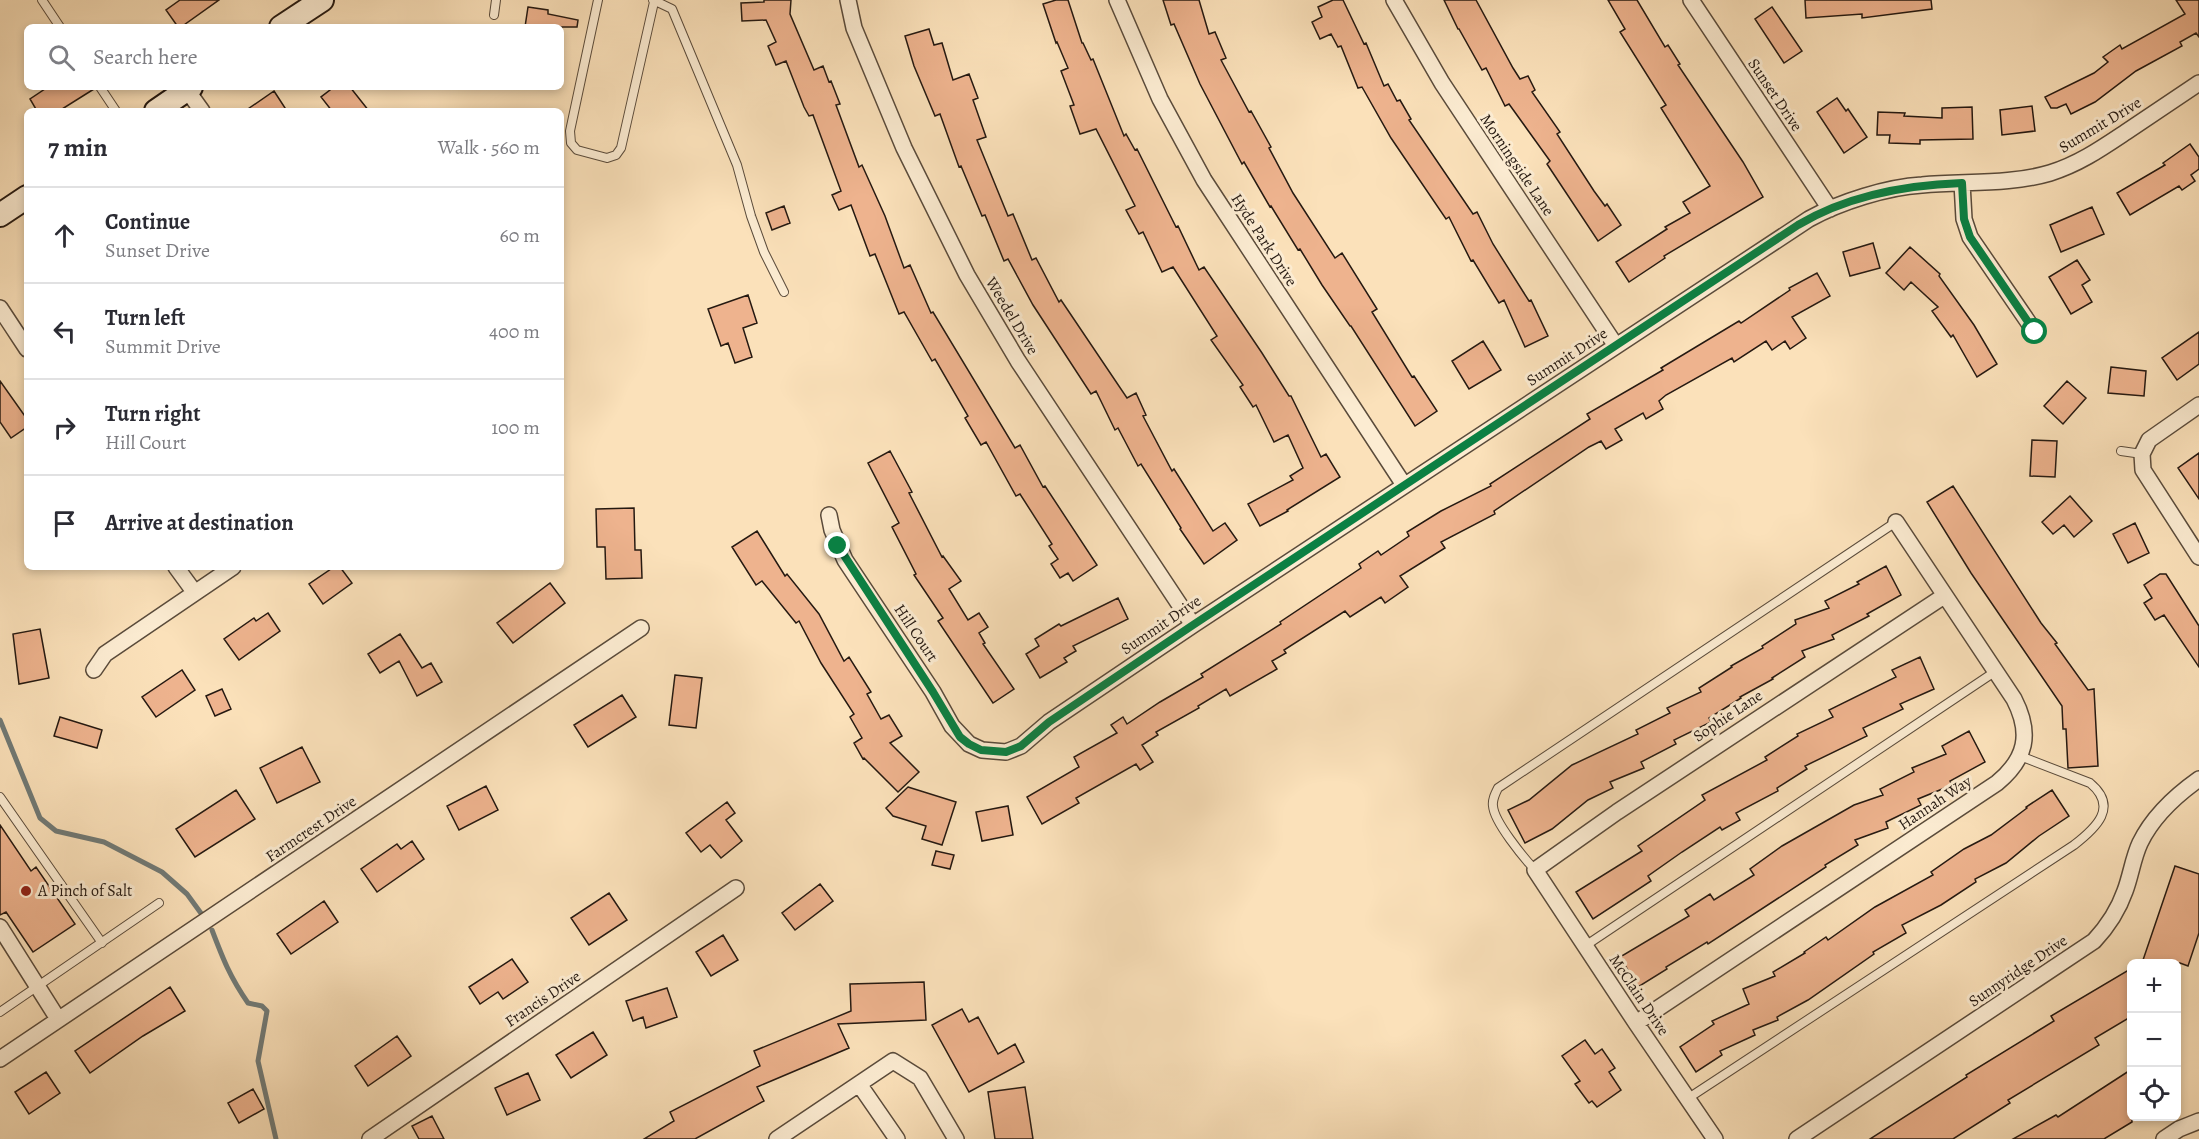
<!DOCTYPE html>
<html lang="en">
<head>
<meta charset="utf-8">
<style>
  :root { --surface:#fff; --page:#f7f7f7; --text:#2b2b33; --muted:#7c7c81; --line:#e1e1e2 }
  body { margin:0; font-family:Alegreya,serif; background:var(--page); color:var(--text) }
  .controls { position:absolute; right:18px; bottom:18px; display:grid; overflow:hidden; border-radius:9px; box-shadow:0 3px 9px #0003 }
  .controls button { width:54px; height:54px; display:grid; place-items:center; padding:0; border:0; border-bottom:2px solid var(--line); background:var(--surface); color:var(--text); font:30px sans-serif }
  .stop { position:absolute; width:18px; height:18px; margin:-14px; border:4px solid #0b8043; border-radius:50%; background:#fff }
  .stop.end { background:#0b8043; border-color:#fff; box-shadow:0 2px 6px #0008 }
  .list { margin:0; padding:0; list-style:none }
  h2 { display:flex; justify-content:space-between; align-items:center; height:78px; margin:0; padding:0 24px; font-size:26px }
  h2 small { font-size:20px; font-weight:400; color:var(--muted) }
  .list li { display:grid; grid-template-columns:39px 1fr auto; gap:18px; align-items:center; box-sizing:border-box; height:96px; padding:0 24px; border-top:2px solid var(--line) }
  .list b { display:block; font-size:22px; white-space:nowrap }
  .list p { margin:0; font-size:20px; white-space:nowrap; color:var(--muted) }
  .list em { font-size:20px; font-style:normal; color:var(--muted) }
  .icon { flex:none; width:33px; height:33px; fill:none; stroke:currentColor; stroke-width:2; stroke-linecap:round; stroke-linejoin:round }
  .map { position:relative; flex:none; width:2199px; height:1139px; overflow:hidden }
  .search { position:absolute; background:var(--surface); box-shadow:0 3px 9px #0003; left:24px; top:24px; width:540px; height:66px; display:flex; align-items:center; gap:15px; box-sizing:border-box; padding:0 21px; border-radius:9px; color:var(--muted); font-size:22px }
  .panel { position:absolute; background:var(--surface); box-shadow:0 3px 9px #0003; left:24px; top:108px; width:540px; height:462px; border-radius:9px }
  .map>svg:first-child { display:block }
  .lines { fill:none; stroke-linecap:round; stroke-linejoin:round }
  .stream { stroke:#717a76; stroke-width:5 }
  .building { fill:#eeb38e; stroke:#251911; stroke-width:1.5 }
  .lane-casing { stroke:#5a4b3b; stroke-width:10 }
  .street-casing { stroke:#5a4b3b; stroke-width:18 }
  .secondary-casing { stroke:#251911; stroke-width:26 }
  .lane { stroke:#fcecd2; stroke-width:8 }
  .street { stroke:#fcecd2; stroke-width:15 }
  .secondary { stroke:#fcecd2; stroke-width:22 }
  .route { stroke:#0b8043; stroke-width:8 }
  .poi-dot { fill:#8f2418; stroke:#fcecd2; stroke-width:2 }
  .labels { text-anchor:middle; dominant-baseline:central; stroke-width:6; stroke-linejoin:round; paint-order:stroke }
  .street-label { font-size:16px; fill:#251911; stroke:#fcecd2 }
  .poi-label { font-size:16px; fill:#251911; stroke:#fcecd2; text-anchor:start }
</style>
</head>
<body>
<div class="map">
<svg width="2199" height="1139" viewBox="0 0 2199 1139">
  <rect width="100%" height="100%" fill="#fbe1ba"/>
  <filter id="stains"><feTurbulence type="fractalNoise" baseFrequency=".00333" numOctaves="4"/><feColorMatrix values="0 0 0 0 .2 0 0 0 0 .09 0 0 0 0 .02 0 0 0 .5 -.17"/></filter>
  <radialGradient id="worn" r=".72"><stop offset=".6" stop-color="#630" stop-opacity="0"/><stop offset="1" stop-color="#630" stop-opacity=".3"/></radialGradient>
  <g class="lines">
    <path class="stream" d="M0,720l40,98 16,13 48,11 58,30 25,22 16,22
      M212,930c11,29 18,47 36,73l14,3 5,5 -9,50 18,78"/>
  </g>
  <path class="building" d="M180,0h39l-38,27h-3l-12,-17z
    M764,0h27l-1,14 24,56 9,-4 6,16 2,-1 9,23 -4,1 23,62 3,-2 23,51 19,52 6,-3 21,48 2,-1 82,136 5,-3 23,42 2,-1 52,79 -24,16 -5,-8 -8,5 -9,-14 7,-5 -9,-13 3,-2 -32,-50 -4,2 -30,-54 -5,3 -16,-27 3,-2 -33,-57 -3,2 -28,-49 -5,2 -24,-60 -5,2 -19,-51 -12,5 -7,-15 9,-4 -28,-76 -4,1 -5,-9 -18,-46 -10,4 -8,-19 8,-4 -10,-22 -24,1 -1,-18 23,-1z
    M1056,0h12l14,43h1l8,17 2,-1 31,77 2,-2 9,16 2,-1 39,78 2,-1 21,44 5,-3 58,86 27,43h2l30,61 5,-3 14,23 -53,33 1,1 -28,15 -12,-22 45,-24 -3,-4 13,-8 -15,-33 -14,7 -18,-37 -3,2 -13,-20 3,-2 -32,-45 6,-4 -44,-69 -11,5 -19,-40 -4,2 -13,-24 9,-4 -39,-77 -16,5 -10,-28 4,-1 -13,-34 7,-3 -11,-26 -1,1 -13,-39z
    M1163,0h36l10,34 6,-2 11,26 -5,2 28,52 2,-1 20,36 -2,1 24,45 42,65 7,-5 35,56 -5,3 40,65 2,-1 23,35 -22,15 -64,-100h-1l-28,-41 -22,-36 -2,1 -27,-44 -1,1 -26,-45 -2,2 -42,-80 -26,-60 -3,1z
    M1333,0h10l21,44 2,-1 18,43 4,-2 9,17 3,-1 11,19 -2,1 64,94 4,-2 16,32 36,57 2,-1 17,36 -23,11 -21,-47 -5,3 -26,-43 -2,1 -22,-44 -3,2 -55,-81 -29,-51 -4,1 -17,-42 -3,1 -7,-13 -11,5 -8,-17 10,-5 -4,-10z
    M1444,0h32l37,68 7,11 8,-3 7,14 -3,2 28,40 -3,2 37,57 11,15 2,-2 14,21 -23,16 -51,-77 3,-3 -41,-57 -4,2 -19,-38 -4,2 -23,-41h-1z
    M1608,0h29l28,47 3,-2 12,19 -2,1 65,97 20,35 -99,59 1,2 -36,24 -13,-20 51,-33 -2,-2 25,-14 -7,-11 27,-16 -49,-78 5,-3 -46,-73 5,-3z
    M1805,0h126l1,9 -70,9v-4l-56,4z
    M2176,0h23v37l-3,-4 -16,9 2,4 -46,25 -41,31 -24,12 -5,-10 -9,4h-6l-6,-11 49,-24 14,-11 -5,-5 17,-12 2,4 63,-35z
    M528,7l20,3v4l30,6 -1,7h-52z
    M1772,7l30,44 -18,12 -29,-44z
    M929,29l5,16 8,-2 11,37 16,-6 9,24 -5,2 13,37 -9,3 31,76 5,-2 19,46 4,-2 23,44 2,-2 66,98 9,-5 10,22 -3,1 29,55 2,-2 39,62 12,-8 12,17 -33,24 -24,-35 1,-1 -40,-64 -3,2 -20,-38 -3,2 -19,-39 -5,3 -58,-89 -25,-46 -4,2 -19,-46 -3,1 -21,-50 -2,1 -19,-53 -5,2 -21,-50 -9,-30z
    M48,87h46v2l-35,22h-22l-7,-12z
    M334,87h16l19,24h-37l-11,-14z
    M274,91l13,20h-42z
    M1837,98l9,13 2,-2 19,28 -23,16 -27,-41z
    M2032,106l3,25 -33,4 -2,-25z
    M1972,107l1,32 -53,1v4l-31,-1 1,-8h-13l1,-23 27,1 -1,3 38,2v-10z
    M2190,144l9,13v12l-8,6 4,6 -13,9 -3,-4 -49,29 -13,-22 48,-28 -2,-2z
    M784,206l6,17 -18,7 -6,-17z
    M2092,207l12,27 -43,18 -11,-27z
    M1873,243l7,25 -30,8 -7,-24z
    M1910,247l30,27 -1,2 35,49 23,39 -20,13 -24,-42 -2,2 -19,-26 6,-4 -27,-25 -7,8 -18,-17z
    M2077,260l13,20 -8,5 10,17 -21,12 -22,-37z
    M1817,273l13,23 -38,21 14,21 -16,11 -5,-8 -13,9 -6,-9 -32,21 -2,-4 -66,37 -7,6 4,8 -17,10 -3,-6 -28,16 7,11 -16,9 -5,-8 -12,6 -95,64 1,3 -54,28 4,6 -45,28 8,11 -23,16 -4,-6 -31,20 -5,-6 -61,39 2,3 -14,8 5,8 -47,27 -4,-7 -28,17 1,2 -43,24 2,3 -16,10 11,17 -13,8 -4,-6 -60,34 3,5 -37,21 -15,-27 52,-30 -5,-10 43,-24 -6,-8 12,-8 4,7 33,-22 43,-25 -2,-3 80,-50 -1,-2 81,-54 -2,-4 19,-13 3,4 28,-19 -2,-4 34,-21 50,-25 -1,-2 100,-65 -3,-5 76,-44 -2,-2 78,-47 2,2 49,-33 -1,-2z
    M748,295l9,28 -14,5 9,29 -17,6 -7,-20 -7,3 -13,-37z
    M2199,332v32l-22,16 -15,-22z
    M1483,341l18,29 -32,19 -17,-28z
    M2111,367l35,4 -2,25 -36,-3z
    M0,381l27,38v8l-16,11 -11,-16z
    M2067,381l19,17 -23,26 -19,-18z
    M2032,440l25,1 -2,36 -25,-1z
    M890,451l22,41 -3,1 33,64 1,-1 18,25 -12,8 19,31 11,-7 9,14 -9,6 6,10 -2,1 31,45 -21,14 -55,-82 5,-3 -29,-43 2,-1 -24,-47 7,-4 -31,-60z
    M2199,453v46l-21,-31z
    M1953,486l88,137 16,20 -2,1 33,46 6,-1 4,77 -30,2 -2,-39h-3l-1,-23 -91,-133 -44,-71z
    M2070,496l22,25 -18,16 -10,-12 -11,9 -11,-12z
    M634,508l1,42h6l1,28 -36,1 -1,-32h-8l-1,-38z
    M2135,523l14,30 -21,10 -15,-29z
    M757,531l28,45 2,-2 32,40 25,47 5,-4 22,35 -4,2 14,25 8,-4 13,21 -12,7 29,29 -21,20 -34,-34 -1,1 -9,-16 8,-5 -12,-21 4,-3 -33,-51 -22,-42 -3,2 -34,-42 -6,4 -24,-38z
    M1886,566l15,29 -34,19 2,2 -37,19 2,4 -32,12 3,6 -33,21 1,1 -33,18 1,1 -32,20 2,4 -37,18 2,4 -35,18 3,6 -34,14 3,6 -25,12 -36,29 -27,14 -17,-33 21,-10 43,-35 66,-31 -2,-4 34,-17 -3,-5 34,-16 -2,-4 33,-21 -1,-1 32,-18 -1,-2 34,-22 -1,-4 34,-12 -4,-7 34,-17 -2,-2z
    M334,567h6l12,16 -29,21 -14,-20z
    M2160,574h6l33,52v41l-35,-52 -9,5 -11,-17 8,-5 -8,-13z
    M550,583l15,20 -52,40 -16,-20z
    M1118,598l10,21 -55,27 3,5 -12,7 3,4 -27,16 -14,-24 13,-8 -4,-7 24,-15 2,2z
    M268,613l12,18 -41,29 -15,-21 30,-21 2,3z
    M40,629l9,49 -30,6 -6,-50z
    M400,634l22,34 9,-5 11,19 -25,14 -18,-35 -19,12 -12,-19z
    M1920,657l14,32 -34,15 3,5 -40,19 4,8 -62,30 2,3 -30,19 1,3 -42,22 4,7 -18,10 -2,-3 -38,25 -34,24 3,5 -58,38 -17,-27 66,-41 -4,-5 67,-46 -3,-5 65,-35 -2,-3 33,-21 -1,-2 36,-17 -4,-7 67,-33 -4,-7z
    M182,670l13,20 -39,27 -14,-20z
    M675,675l27,3 -6,50 -27,-3z
    M222,689l9,20 -16,7 -9,-20z
    M622,695l14,22 -48,30 -14,-22z
    M60,717l42,13 -5,18 -43,-12z
    M1969,731l16,31 -35,19 2,4 -34,14 3,6 -35,17 2,6 -33,12 3,5 -33,20 1,2 -118,77 -1,-2 -41,25 1,2 -29,18 -18,-30 69,-41 -4,-6 25,-16 4,6 40,-25 -4,-6 32,-23 72,-41 29,-10 -3,-6 34,-17 -2,-4 34,-14 -4,-8z
    M302,747l18,35 -43,21 -17,-35z
    M486,786l12,24 -39,20 -12,-24z
    M908,787l48,15 -14,43 -20,-6 4,-13 -33,-10 -7,-8z
    M236,790l19,29 -60,38 -19,-28z
    M2052,790l17,26 -30,20 -33,27 -31,16 1,3 -35,23 -39,20 4,8 -33,19 1,2 -66,46 -31,17 1,3 -25,10 2,5 -35,16 2,4 -26,17 -16,-25 34,-23 -2,-3 37,-17 -6,-15 32,-13 -2,-4 32,-19 -1,-1 22,-15 2,3 47,-33 58,-32 -2,-3 33,-23 27,-14 36,-27 -1,-1z
    M727,802l8,11 -9,7 16,21 -21,17 -11,-13 -9,7 -15,-19z
    M1008,806l5,29 -31,6 -6,-29z
    M0,825l31,46 5,-4 39,57 -42,28 -27,-40 -6,3z
    M412,841l12,18 -47,33 -16,-23 36,-25 4,5z
    M936,851l18,4 -4,14 -18,-4z
    M2175,866l24,8v59l-11,33 -8,-3h-38z
    M820,884l13,17 -38,29 -13,-17z
    M609,893l18,27 -38,25 -18,-27z
    M324,901l14,21 -47,32 -14,-20z
    M723,935l15,25 -27,16 -15,-24z
    M512,959l16,23 -25,17 -5,-7 -18,12 -11,-17z
    M2132,968v48l-37,22 4,7 -91,55 2,3 -57,36h-83l97,-62 -1,-2 88,-54 -3,-5z
    M924,982l2,38 -88,4 11,24 -92,39 7,14 -69,38h-51l30,-18 -4,-9 90,-46 -6,-15 97,-40 -1,-27z
    M170,987l15,24 -42,25 -53,37 -15,-22z
    M667,988l10,29 -31,11 -3,-11 -10,4 -7,-20z
    M962,1009l7,13 9,-5 20,37 17,-10 9,18 -55,30 -37,-67z
    M593,1032l14,23 -36,23 -15,-23z
    M397,1036l14,20 -43,30 -13,-20z
    M1585,1040l10,14 7,-5 13,19 -6,4 12,18 -24,17 -5,-6 -3,2 -14,-19 5,-3 -18,-25z
    M2132,1069v53l-28,17h-91l43,-24 2,2z
    M46,1072l14,21 -31,21 -14,-22z
    M528,1073l12,27 -33,15 -12,-27z
    M1025,1087l8,52h-38l-7,-47z
    M253,1089l11,20 -25,14 -11,-20z
    M432,1116l12,23h-25l-7,-13z"/>
  <g class="lines">
    <g class="lane-casing">
      <path id="lane" d="M42,0l18,27
        M598,0l-28,131 1,12 6,7 30,8 9,-3 5,-7 33,-146
        M653,0l19,9 65,156 14,51 13,36 20,40
        M494,15l2,-15
        M100,87l16,24
        M2121,451l21,3
        M0,797l102,146
        M1535,870c-11,-12 -41,-48 -42,-64 -1,-6 2,-12 5,-18l398,-266
        M1585,946l411,-275
        M0,1012l159,-109
        M1687,1099l387,-254c22,-17 45,-38 16,-62l-70,-27"/>
    </g>
    <g class="street-casing">
      <path id="street" d="M848,0l6,28 50,120 63,127 51,86 175,264
        M1117,0l43,99 44,81 200,305
        M1394,0l48,83 174,263
        M1691,0l139,209
        M187,90l15,21
        M1962,183l2,36 6,18 65,95
        M0,308l27,41
        M2199,405l-50,35 -7,14 1,16 56,87
        M829,515l3,15 13,30 88,132 19,34 17,18 13,6 24,2 15,-6 28,-24 144,-97 616,-406c31,-17 78,-32 113,-34 43,-4 87,0 128,-12 29,-9 52,-25 76,-41 25,-17 49,-33 73,-49
        M176,567l19,26
        M94,670l11,-16 128,-87
        M0,927l58,92
        M1636,1023l361,-240c29,-24 35,-49 17,-84l-118,-177
        M0,1059l641,-431
        M859,1084l38,55
        M370,1139l366,-251
        M777,1139l116,-78 27,17 36,61
        M1715,1139l-79,-116 -101,-153 82,-58 327,-216
        M1797,1139l297,-198c14,-15 24,-30 31,-50 6,-16 8,-33 15,-48 13,-27 35,-47 59,-64
        M2164,1139l15,-10 20,-8"/>
    </g>
    <g class="secondary-casing">
      <path id="secondary" d="M281,27l41,-27
        M156,111l35,-24
        M0,215l27,-18"/>
    </g>
    <use href="#lane" class="lane"/>
    <use href="#street" class="street"/>
    <use href="#secondary" class="secondary"/>
  </g>
  <g class="lines">
    <path class="route" d="M838,546l95,146 27,45 9,7 12,6 25,2 15,-6 28,-24 144,-97 605,-400c50,-30 108,-40 164,-42l2,36 6,18 65,95"/>
  </g>
  <circle class="poi-dot" cx="26" cy="891" r="6"/>
  <g class="labels">
    <g class="street-label">
      <text transform="translate(1775 95) rotate(56)">Sunset Drive</text>
      <text transform="translate(2100 125) rotate(-31)">Summit Drive</text>
      <text transform="translate(1517 165) rotate(56)">Morningside Lane</text>
      <text transform="translate(1264 240) rotate(57)">Hyde Park Drive</text>
      <text transform="translate(1012 316) rotate(59)">Weedel Drive</text>
      <text transform="translate(1567 357) rotate(-33)">Summit Drive</text>
      <text transform="translate(1161 625) rotate(-34)">Summit Drive</text>
      <text transform="translate(916 633) rotate(56)">Hill Court</text>
      <text transform="translate(1728 716) rotate(-34)">Sophie Lane</text>
      <text transform="translate(1935 803) rotate(-34)">Hannah Way</text>
      <text transform="translate(311 829) rotate(-34)">Farmcrest Drive</text>
      <text transform="translate(2018 971) rotate(-34)">Sunnyridge Drive</text>
      <text transform="translate(1639 995) rotate(56)">McClain Drive</text>
      <text transform="translate(543 999) rotate(-34)">Francis Drive</text>
    </g>
    <g class="poi-label">
      <text x="38" y="891">A Pinch of Salt</text>
    </g>
  </g>
  <rect width="100%" height="100%" filter="url(#stains)"/>
  <rect width="100%" height="100%" fill="url(#worn)"/>
</svg>
<div class="controls">
<button>+</button>
<button>−</button>
<button><svg class="icon" aria-label="locate" viewBox="0 0 24 24"><circle cx="12" cy="12" r="6"/><path d="M12 2v4M12 18v4M2 12h4M18 12h4"/></svg></button>
</div>
<div class="stop" style="left:2035px;top:332px"></div>
<div class="stop end" style="left:838px;top:546px"></div>
<div class="search"><svg class="icon" aria-label="search" viewBox="0 0 24 24"><circle cx="10" cy="10" r="6"/><path d="M15 15l6 6"/></svg>Search here</div>
<section class="panel">
<h2>7 min<small>Walk · 560 m</small></h2>
<ul class="list">
<li><svg class="icon" aria-label="ahead" viewBox="0 0 24 24"><path d="M12 20V5M6 11l6-6 6 6"/></svg><div><b>Continue</b><p>Sunset Drive</p></div><em>60 m</em></li>
<li><svg class="icon" aria-label="left" viewBox="0 0 24 24"><path d="M17 20v-9H6M10 6l-5 5 5 5"/></svg><div><b>Turn left</b><p>Summit Drive</p></div><em>400 m</em></li>
<li><svg class="icon" aria-label="right" viewBox="0 0 24 24"><path d="M7 20v-9h11M14 6l5 5-5 5"/></svg><div><b>Turn right</b><p>Hill Court</p></div><em>100 m</em></li>
<li><svg class="icon" aria-label="arrive" viewBox="0 0 24 24"><path d="M6 21V4h12l-3 4 3 4H6"/></svg><div><b>Arrive at destination</b></div></li>
</ul>
</section>
</div>
</body>
</html>
